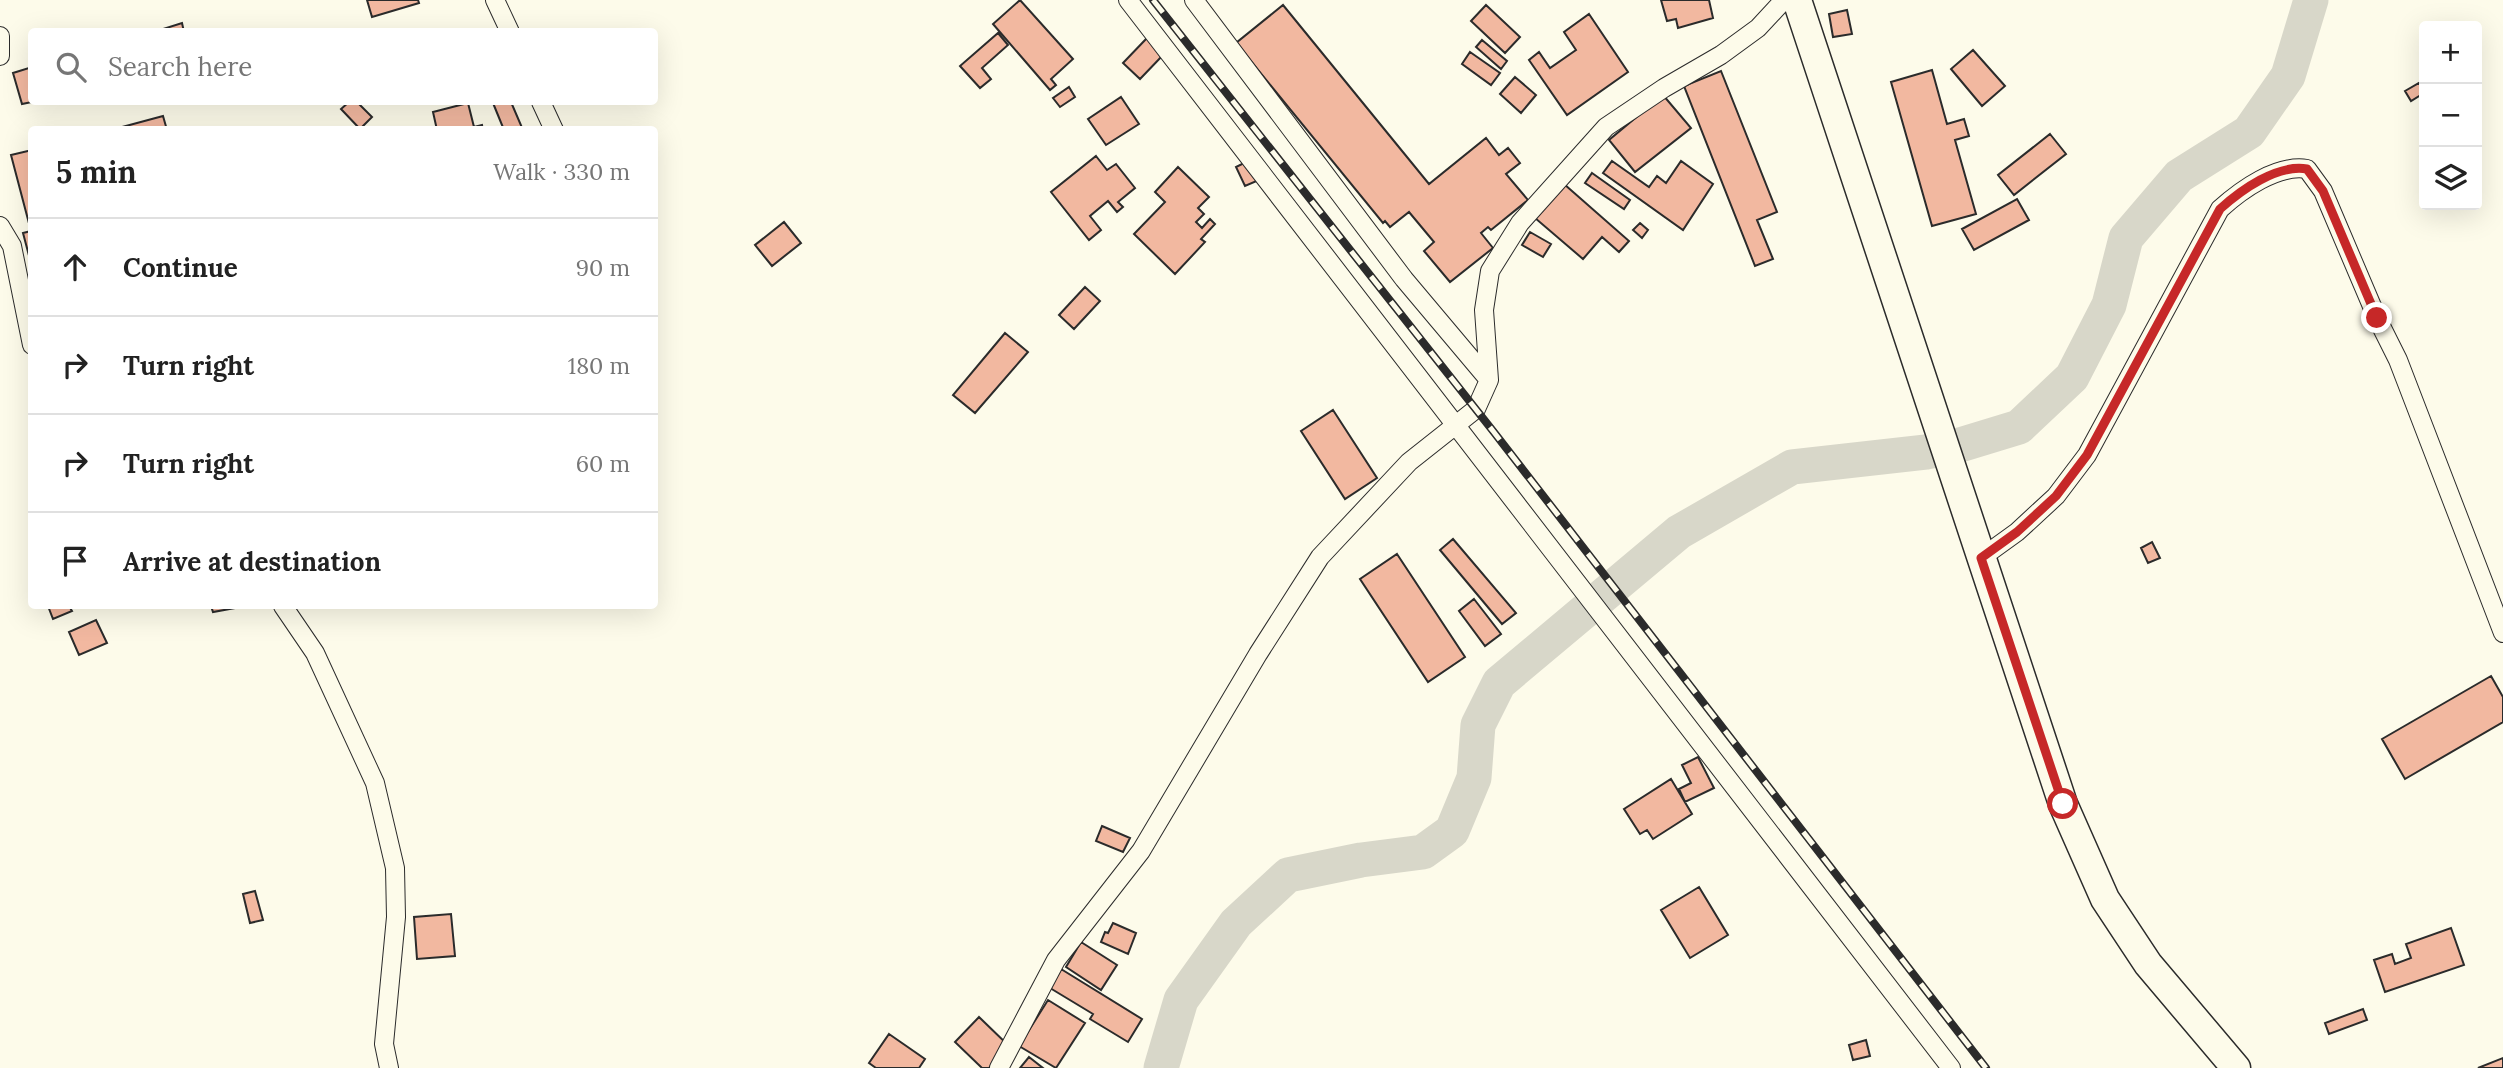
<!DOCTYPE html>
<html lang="en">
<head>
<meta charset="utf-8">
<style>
  :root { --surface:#fff; --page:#f6f6f6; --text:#222; --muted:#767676; --line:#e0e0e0 }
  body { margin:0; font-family:Lora,serif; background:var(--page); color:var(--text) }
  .controls { position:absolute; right:21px; top:21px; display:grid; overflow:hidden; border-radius:7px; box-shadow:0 7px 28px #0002 }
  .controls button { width:63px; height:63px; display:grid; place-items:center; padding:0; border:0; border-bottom:2px solid var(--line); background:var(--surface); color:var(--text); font:35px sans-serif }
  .stop { position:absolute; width:21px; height:21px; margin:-16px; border:5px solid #c62828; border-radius:50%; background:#fff }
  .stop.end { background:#c62828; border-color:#fff; box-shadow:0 2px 7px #0008 }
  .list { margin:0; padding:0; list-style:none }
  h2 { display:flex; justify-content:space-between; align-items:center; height:91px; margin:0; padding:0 28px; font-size:30px }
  h2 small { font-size:23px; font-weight:400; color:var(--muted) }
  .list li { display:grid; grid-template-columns:46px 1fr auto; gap:21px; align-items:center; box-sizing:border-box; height:98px; padding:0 28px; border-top:2px solid var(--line) }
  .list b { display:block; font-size:26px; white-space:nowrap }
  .list em { font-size:23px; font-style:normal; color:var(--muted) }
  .icon { flex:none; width:38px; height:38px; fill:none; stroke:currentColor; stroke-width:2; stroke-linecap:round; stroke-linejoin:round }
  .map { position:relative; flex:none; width:2503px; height:1068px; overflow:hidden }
  .search { position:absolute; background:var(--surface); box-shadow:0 7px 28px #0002; left:28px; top:28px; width:630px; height:77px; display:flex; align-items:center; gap:18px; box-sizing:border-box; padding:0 24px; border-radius:7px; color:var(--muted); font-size:26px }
  .panel { position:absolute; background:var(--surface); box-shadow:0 7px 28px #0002; left:28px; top:126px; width:630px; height:483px; border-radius:7px }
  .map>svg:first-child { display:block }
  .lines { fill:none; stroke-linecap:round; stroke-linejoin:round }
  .river { stroke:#d8d7c9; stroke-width:35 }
  .building { fill:#f2b8a0; stroke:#2b2b2b; stroke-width:2 }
  .street-casing { stroke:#2b2b2b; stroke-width:20 }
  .primary-casing { stroke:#2b2b2b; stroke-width:31 }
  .street { stroke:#fdfbea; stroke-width:18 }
  .primary { stroke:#fdfbea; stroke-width:28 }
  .rail-casing { stroke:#2b2b2b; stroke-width:8 }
  .rail { stroke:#fdfbea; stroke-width:5; stroke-dasharray:16; stroke-linecap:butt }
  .route { stroke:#c62828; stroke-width:9 }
</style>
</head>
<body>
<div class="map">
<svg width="2503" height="1068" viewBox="0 0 2503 1068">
  <rect width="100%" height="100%" fill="#fdfbea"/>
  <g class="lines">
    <path class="river" d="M1161,1068l20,-68 55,-77 52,-48 73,-15 62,-8 29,-21 22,-53 4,-53 21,-42 180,-151 113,-65 134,-15 34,-7 59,-18 53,-50 37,-72 17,-67 53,-62 70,-44 39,-56 23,-76"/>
  </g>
  <path class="building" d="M367,0h51l1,3 -47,14z
    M1020,0l53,59 -22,20 5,6 -6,5 -57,-66z
    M1661,0h48l4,18 -35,10 -2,-9 -9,2z
    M1283,5l146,179 57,-46 13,17 9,-7 12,15 -14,11 22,26 -37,30 -3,-3 -7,6 12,15 -43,34 -26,-31 10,-9 -25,-30 -19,15 -5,-6 -2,2 -147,-180z
    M1486,5l34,32 -15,16 -34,-32z
    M1847,10l5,24 -19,3 -4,-23z
    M1589,14l39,58 -61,43 -38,-55 10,-8 11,16 26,-18 -12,-18z
    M182,23l2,9h-24v-2z
    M998,33l10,12 -26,23 9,11 -11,9 -20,-22z
    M1147,38l17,16 -24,25 -17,-16z
    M1482,40l25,21 -6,8 -25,-22z
    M1973,50l32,36 -23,20 -31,-37z
    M1470,52l30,21 -9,12 -29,-21z
    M32,67v35l-10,2 -9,-31z
    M1932,70l15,54 17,-5 5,17 -14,4 21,74 -44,12 -41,-144z
    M1721,71l56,141 -20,8 16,39 -18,7 -71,-180z
    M1515,77l21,18 -15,18 -21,-19z
    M2419,83l5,10 -13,8 -6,-10z
    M1069,87l6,10 -15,10 -7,-9z
    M1663,95l28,33 -56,44 -26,-32z
    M1121,97l18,27 -33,21 -18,-26z
    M349,102h8l15,15 -12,12 -19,-20z
    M496,102h15l12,28h-19l-11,-27z
    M468,103l6,24 8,-2 1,5h-46l-4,-18z
    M163,116l4,14h-56z
    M2050,134l16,20 -52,41 -16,-20z
    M32,150v117l-9,-34 8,-2 -20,-76z
    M1096,156l11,14 9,-6 19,24 -17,14 5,5 -6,5 -9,-11 -18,15 11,14 -12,10 -38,-48z
    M1250,160l9,20 -14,6 -9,-19z
    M1612,161l37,26 8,-11 9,7 15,-22 32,23 -30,46 -80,-57z
    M1178,167l31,30 -11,11 6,6 -8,8 6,6 8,-9 5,5 -14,15 4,3 -30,32 -41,-40 31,-32 -10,-10z
    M1592,173l38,27 -6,9 -39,-26z
    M1564,184l65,57 -10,11 -17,-15 -19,22 -48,-41z
    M2017,199l12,21 -55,30 -12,-21z
    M784,222l17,21 -29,23 -17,-21z
    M1640,223l8,7 -6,8 -9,-8z
    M1530,232l21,12 -8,13 -21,-12z
    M1085,287l15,14 -26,28 -15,-14z
    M1005,333l23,19 -53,61 -22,-18z
    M1333,410l44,68 -32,21 -44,-68z
    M1453,539l63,74 -14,11 -62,-74z
    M2152,542l8,16 -12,5 -7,-15z
    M1397,554l68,103 -37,25 -68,-103z
    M1474,599l27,35 -16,12 -26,-35z
    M48,606h21l3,5 -19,8z
    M211,606h35l-33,6z
    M96,620l11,23 -28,12 -10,-23z
    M2491,676l12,21v25l-98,57 -23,-40z
    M1698,757l16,31 -29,14 -6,-13 12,-6 -9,-18z
    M1671,779l21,35 -39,25 -6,-9 -7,4 -16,-25z
    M1102,826l28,12 -7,14 -27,-11z
    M1699,887l29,48 -38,23 -29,-48z
    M255,891l8,29 -13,3 -7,-29z
    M451,914l4,42 -38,3 -3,-42z
    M1113,923l23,10 -8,21 -27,-12 4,-10 3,1z
    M2451,928l13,37 -79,27 -11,-32 18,-6 3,10 16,-6 -5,-14z
    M1081,942l36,23 -16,25 -35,-23z
    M1061,969l81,50 -14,23 -38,-23 3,-5 -43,-26z
    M1048,1000l37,23 -29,45 -37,-22z
    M2363,1009l4,11 -38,14 -4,-11z
    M979,1017l31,30 -21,21h-7l-27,-26z
    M889,1034l36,25 -6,9h-43l-7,-5z
    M1866,1040l4,16 -17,4 -4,-15z
    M1029,1057l14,11h-23z
    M2503,1058v10h-25z"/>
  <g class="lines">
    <g class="street-casing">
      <path id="street" d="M495,0l15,32
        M1128,0l823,1068
        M1194,0l210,279 85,101
        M0,36v20
        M541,102l13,28
        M0,226l12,20 20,99
        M1981,558l36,-26 39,-36 31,-41 133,-246c21,-19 57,-45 87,-40l16,22 54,127 21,42 105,273
        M283,606l32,47 60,130 20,85 1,49 -12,127 5,24
        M999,1068l57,-108 85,-109 117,-197 62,-97 89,-95 67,-53 13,-29 -5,-70 6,-39 30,-48 86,-96 58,-39 57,-33 37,-27 26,-28"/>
    </g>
    <g class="primary-casing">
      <path id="primary" d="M1797,0l266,804 42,95 43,65 88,104"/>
    </g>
    <use href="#street" class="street"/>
    <use href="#primary" class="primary"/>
    <g class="rail-casing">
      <path id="rail" d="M1153,0l340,431 493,637"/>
    </g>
    <use href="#rail" class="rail"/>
  </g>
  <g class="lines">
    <path class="route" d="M2063,804l-82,-246 36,-26 39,-36 31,-41 133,-246c21,-19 57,-45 87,-40l16,22 54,127"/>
  </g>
</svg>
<div class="controls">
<button>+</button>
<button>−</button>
<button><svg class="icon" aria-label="layers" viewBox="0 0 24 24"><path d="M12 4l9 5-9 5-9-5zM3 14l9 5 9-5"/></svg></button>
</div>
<div class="stop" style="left:2063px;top:804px"></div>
<div class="stop end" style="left:2377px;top:318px"></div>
<div class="search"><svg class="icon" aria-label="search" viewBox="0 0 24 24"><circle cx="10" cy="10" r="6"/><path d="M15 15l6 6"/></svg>Search here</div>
<section class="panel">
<h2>5 min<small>Walk · 330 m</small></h2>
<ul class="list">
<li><svg class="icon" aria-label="ahead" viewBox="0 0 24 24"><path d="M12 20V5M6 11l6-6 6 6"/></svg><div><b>Continue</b></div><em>90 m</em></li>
<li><svg class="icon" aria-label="right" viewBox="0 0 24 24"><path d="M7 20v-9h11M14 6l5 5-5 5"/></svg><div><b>Turn right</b></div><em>180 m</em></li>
<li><svg class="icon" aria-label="right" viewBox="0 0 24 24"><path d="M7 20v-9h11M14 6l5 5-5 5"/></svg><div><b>Turn right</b></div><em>60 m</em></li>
<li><svg class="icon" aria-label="arrive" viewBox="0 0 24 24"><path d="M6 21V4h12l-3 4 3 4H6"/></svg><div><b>Arrive at destination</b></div></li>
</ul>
</section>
</div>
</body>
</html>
